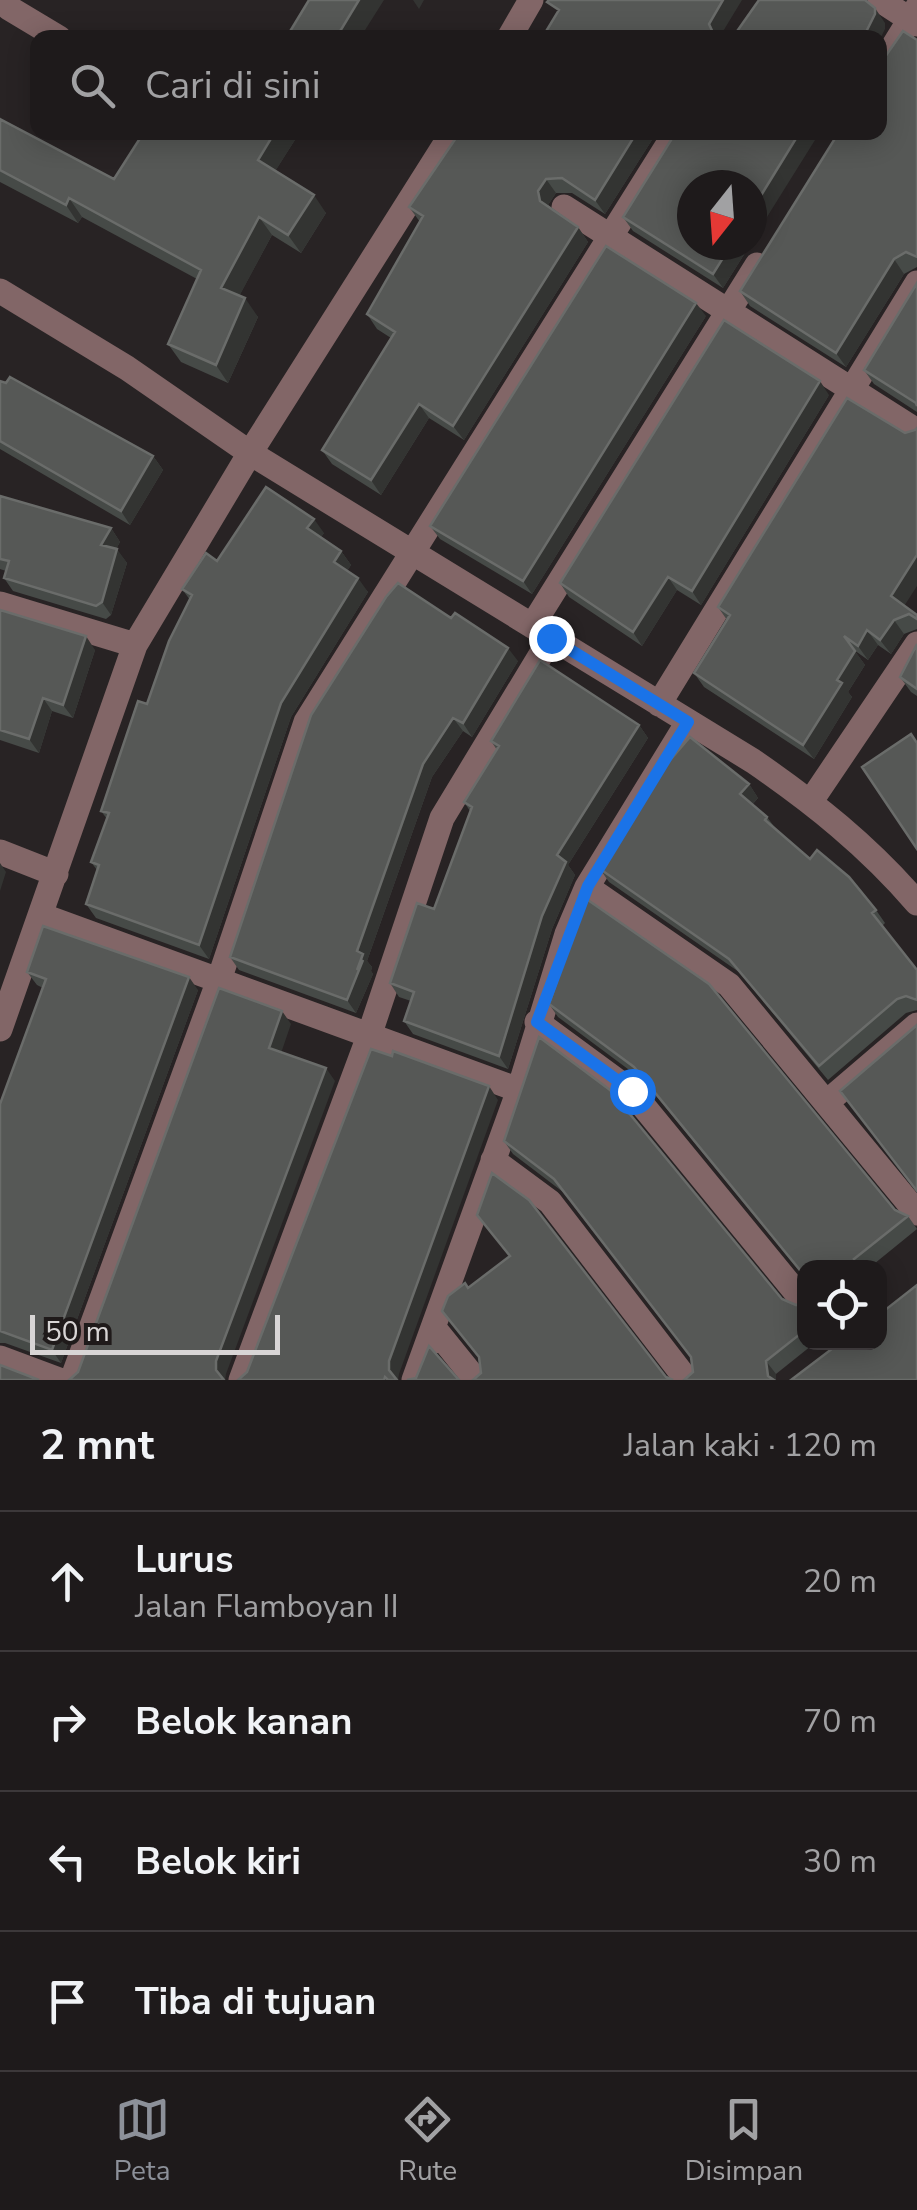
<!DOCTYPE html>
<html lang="id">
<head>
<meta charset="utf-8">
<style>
  :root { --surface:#1e1a1b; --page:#2b2728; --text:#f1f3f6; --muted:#a1a1a3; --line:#3c383a; --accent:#8c9099 }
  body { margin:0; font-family:"Nunito Sans",sans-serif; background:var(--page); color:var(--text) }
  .controls { position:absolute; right:30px; bottom:30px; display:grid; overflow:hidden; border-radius:20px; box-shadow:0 5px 25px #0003 }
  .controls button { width:90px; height:90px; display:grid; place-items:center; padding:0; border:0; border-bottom:2px solid var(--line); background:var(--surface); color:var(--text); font:50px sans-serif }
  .compass { position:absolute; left:677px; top:170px; width:90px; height:90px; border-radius:50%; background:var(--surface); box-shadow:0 5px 25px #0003; rotate:197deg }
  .scale { position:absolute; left:30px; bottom:25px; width:250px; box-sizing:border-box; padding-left:10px; border:5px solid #d8d5d5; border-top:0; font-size:28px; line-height:35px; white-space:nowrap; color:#d8d5d5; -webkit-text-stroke:8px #1f1a1a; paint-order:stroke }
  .stop { position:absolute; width:30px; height:30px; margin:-22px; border:8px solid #1a73e8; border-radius:50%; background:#fff }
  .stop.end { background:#1a73e8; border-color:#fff; box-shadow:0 2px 10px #0008 }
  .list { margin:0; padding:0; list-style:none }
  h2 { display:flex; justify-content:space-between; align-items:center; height:130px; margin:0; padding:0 40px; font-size:42px }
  h2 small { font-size:32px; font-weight:400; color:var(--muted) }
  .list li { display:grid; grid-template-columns:65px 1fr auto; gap:30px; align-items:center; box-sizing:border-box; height:140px; padding:0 40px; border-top:2px solid var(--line) }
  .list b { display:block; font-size:38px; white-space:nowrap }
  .list p { margin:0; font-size:32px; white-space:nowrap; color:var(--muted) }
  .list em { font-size:32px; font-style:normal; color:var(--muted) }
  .icon { flex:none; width:55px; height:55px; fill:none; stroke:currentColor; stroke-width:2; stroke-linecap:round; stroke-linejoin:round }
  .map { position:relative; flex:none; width:917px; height:1380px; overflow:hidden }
  .search { position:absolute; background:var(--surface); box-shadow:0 5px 25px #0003; left:30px; right:30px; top:30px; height:110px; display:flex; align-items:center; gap:25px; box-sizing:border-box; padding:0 35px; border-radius:20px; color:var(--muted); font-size:38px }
  .sheet { height:690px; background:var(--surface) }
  nav { display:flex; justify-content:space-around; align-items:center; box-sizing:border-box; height:140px; border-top:2px solid var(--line); background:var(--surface); font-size:28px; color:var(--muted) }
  nav a { display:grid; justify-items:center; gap:5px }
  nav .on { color:var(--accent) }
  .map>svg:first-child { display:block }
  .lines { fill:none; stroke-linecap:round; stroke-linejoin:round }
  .minor { stroke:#826667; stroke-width:25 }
  .wall { fill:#464a47 }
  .shaded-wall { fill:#333432 }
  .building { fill:#565856; stroke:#6a6c6a; stroke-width:2.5 }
  .route { stroke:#1a73e8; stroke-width:12 }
</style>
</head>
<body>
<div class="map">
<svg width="917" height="1380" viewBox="0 0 917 1380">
  <rect width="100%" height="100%" fill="#282324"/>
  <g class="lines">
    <path class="minor" d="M880,0l37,24
      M9,8l50,30
      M509,38l22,-38
      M880,68l37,-60
      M564,207l353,224
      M0,291l127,77 123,85 503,308c61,42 115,85 164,142
      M0,604l135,41
      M532,626l225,-361
      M659,704l258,-421
      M811,801l106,-157
      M0,852l56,22
      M587,887l142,98 188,228
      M43,916l476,174
      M537,1022l94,69 173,211
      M0,1029l135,-384 115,-192 203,-321
      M827,1102l90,-77
      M493,1160l57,42 137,178
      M434,1328l42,52
      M0,1358l59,22
      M72,1380l147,-400 87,-258 370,-590
      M241,1380l128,-344 73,-218 109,-180
      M414,1380l105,-290 48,-156 20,-47 101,-165"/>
  </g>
  <path class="wall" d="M917,40v227l-13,7 -58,93 -96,-61 -10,-15z
    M0,119l114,60 108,-42 3,-5h75l-25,39 51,42 -25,40 -29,-18 -33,61 19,21 -30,66 -47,-21 -13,-18 29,-65 -115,-62 -4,6 -78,-41z
    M657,132l-52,82 -33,-21h-16l-8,12 30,22 10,15 -124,198 -35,-22 -48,77 -49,-31 -10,-14 69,-112 -14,-9 -10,-15 53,-92 -11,-15z
    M623,217l69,28h58l-27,43 -90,-57z
    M917,283v129l-43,-28 -10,-14z
    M706,316l-174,278 -92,-55 -10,-13z
    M0,381l153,75 10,14 -33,55 -130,-76z
    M829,395l-128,210 -24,-15 -35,56 -73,-49 -9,-14z
    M915,430l-11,176 13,9v14l-13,5 -13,20 -13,-9 -10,15 -14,-10 11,15 -17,27 4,5 -38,62 -110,-72 -10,-14 33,-53 -9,-13 187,-174z
    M0,496l111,32 9,14 -4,7 11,14 -16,52 -5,4 -93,-28 -9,-13 2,-7 -6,-2z
    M324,533l-3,4 20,14 10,14 -4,6 21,21 -77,125 -82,242 -113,-41 -10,-14 11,-34 -6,-8 16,-43 -6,-8 89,-211 -8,-11 35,-28z
    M0,610l95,40 -22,68 -21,-7 -13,42 -39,-13z
    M917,644v52l-6,-4 -11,-15z
    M518,661l-46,76 -9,-6 -31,46 -65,184 5,6 -1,4 2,3 -17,39 -117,-43 -9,-13 81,-242z
    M639,725l9,13 -80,127 7,10 -23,54 -44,140 -95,-35 -9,-13 7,-20 -12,-4 -9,-14 44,-74 36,-98 -6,-9 33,-52 -6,-9z
    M749,784l9,14 -6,7 15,12 9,12 34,30 66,51 9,13 -3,3 35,44v40l-11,3 -78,67 -89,-108 -130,-90 -9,-13z
    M27,972l171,18 -137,373 -56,-20h-5v-239l43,-116 -6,-3z
    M549,1004l346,206 13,6 9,13 -48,39h-65v9l-160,-196 -86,-64z
    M504,1141l278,158 14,6 8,-4v41h12l-40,32 -83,-2 -2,-14 -128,-166 -50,-38z"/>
  <path class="shaded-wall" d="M359,0h25l-24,38h-24z
    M413,0h11l-5,9z
    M723,0h19l-23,38h-3l-7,-14z
    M875,8l10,15v6l-5,10v-1h-17z
    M275,132h25l-29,46 -13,-18z
    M637,132h20l-52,82 -10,-14z
    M800,132h20l-68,109v-31z
    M546,179l10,14 -8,12 2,10 -10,-14 -2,-10z
    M314,195l12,18 -25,40 -13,-18z
    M69,198l13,19 -4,6 -12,-18z
    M259,217l13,18 -38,71 -13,-18z
    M578,227l10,15 -124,198 -11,-14z
    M731,245h19l-27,43 -10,-14z
    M894,259l10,15 -58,93 -10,-14z
    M245,298l13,19 -30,66 -12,-18z
    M696,303l10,13 -174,278 -9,-13z
    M820,381l9,14 -128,210 -9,-14z
    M419,404l10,14 -48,77 -10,-15z
    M153,456l10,14 -33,55 -9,-14z
    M314,519l10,14 -7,9 -10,-14z
    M111,528l9,14 -9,16 -10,-13z
    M117,549l10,14 -16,52 -9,-13z
    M341,551l10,14 -7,11 -10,-14z
    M917,555v31l-16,25 -10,-15z
    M668,577l9,13 -35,56 -9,-14z
    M358,578l10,14 -77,125 -82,242 -10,-14 82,-242z
    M894,620l10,14 -13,20 -11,-14z
    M867,630l11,15 -10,15 -10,-14z
    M86,636l9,14 -22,68 -10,-13z
    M508,648l10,13 -46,76 -9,-14z
    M855,651l10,14 -17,27 4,5 -38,62 -11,-14 34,-65z
    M43,698l9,13 -13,42 -10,-14z
    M453,718l10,13 -31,46 -65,184 5,6 -1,4 2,3 -17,39 -9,-13 10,-30v-19l66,-187z
    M639,725l9,13 -80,127 7,10 -23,54 -44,140 -9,-13 58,-201z
    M749,784l9,14 -9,10 -9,-14z
    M0,863l6,9 -6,19z
    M189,977l9,13 -137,373 -9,-13z
    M282,1011l9,13 -13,38 -9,-14z
    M326,1068l9,13 -109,293 -1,6h-2l-7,-10v-9z
    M489,1086l9,14 -99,274 -1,6h-2l-7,-10v-9z
    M766,1361l10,13v6h-5l-3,-4z"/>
  <path class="building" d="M309,0h50l-23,38h-50z
    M549,0h174l-14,24 6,13h18l26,-37h106l10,8v6l-12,24h-321l17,-28 -12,-8z
    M903,31l14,9v217l-11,-5 -12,7 -58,94 -96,-62 99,-159h41v-68z
    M0,119l114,60 30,-47h67l11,5 3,-5h50l-17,28 56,35 -26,40 -29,-18 -38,71 24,10 -29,67 -48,-21 33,-74 -132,-72 -3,7 -66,-35z
    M460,132h177l-42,68 -33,-22 -16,1 -8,12 2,10 38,26 -125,199 -34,-22 -48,76 -49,-30 73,-118 -28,-18 56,-98 -14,-9z
    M676,132h124l-48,78v-25h-60v60h39l-18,29 -90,-57z
    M606,246l90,57 -173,278 -93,-55z
    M917,283v123l-1,-3 -52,-33z
    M724,320l96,61 -128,210 -24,-14 -35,55 -73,-49z
    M10,377l143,79 -32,55 -121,-70v-60l6,2z
    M847,398l58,35 10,-3 2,-2v127l-26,41 26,19v4l-8,-5 -15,6 -14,20 -13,-10 -9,16 -14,-10 11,15 -18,29 5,3 -39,62 -109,-72 36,-58 -12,-8z
    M266,487l48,32 -7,9 34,23 -7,11 24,16 -77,125 -82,242 -113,-41 13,-39 -8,-3 18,-49 -8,-2 37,-110 9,3 22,-63 23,-46 -10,-6 24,-36 11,8z
    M0,496l111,32 -10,17 16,4 -15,53 -6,4 -92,-28 5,-17 -9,-2z
    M398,583l53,35 4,-5 53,35 -45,75 -10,-5 -30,46 -66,187 6,3 -6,16 6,-10 -16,40 -117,-43 81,-242 75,-118z
    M0,610l86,26 -23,69 -20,-7 -14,41 -29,-9z
    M917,644v45l-17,-12z
    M540,660l99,65 -82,130 9,7 -24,54 -43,140 -95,-35 10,-29 -24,-9 27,-80 17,6 38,-102 -8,-5 35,-56 -8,-5z
    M911,734l6,9v106l-55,-82z
    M690,737l59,47 -9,10 27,23 -2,3 45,39 7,-9 32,27 27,33 -4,3 45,57v30l-11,-4 -9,3 -78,67 -90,-107 -129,-90 58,-95z
    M585,898l124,86 186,226 13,6 -54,43 7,9h-57v7l-170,-208 -85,-63z
    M43,926l146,51 -137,373 -52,-19v-227l46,-125 -19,-7z
    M219,988l63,23 -13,37 57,20 -110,293v9l8,10h-155l9,-8z
    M917,1025v166l-77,-100z
    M539,1037l71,53 172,209 14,6 8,-4v30l-38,30 2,15 6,4h-90l9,-8 -2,-15 -137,-178 -50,-38z
    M371,1049l21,7 1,-5 96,35 -100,275v9l8,10h-9l-3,-3 -1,3h-146l9,-8z
    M492,1173l37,27 137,177 7,3h-200l8,-7 -2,-16 -37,-46 6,-15 17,-13 3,5 42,-32 -33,-41z
    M917,1285v95h-126l50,-38h39v-28z
    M429,1346l30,34h-52l9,-2z
    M0,1365l39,15h-39z"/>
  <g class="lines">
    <path class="route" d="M551,638l137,84 -100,164 -51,136 95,69"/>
  </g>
</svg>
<div class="controls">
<button><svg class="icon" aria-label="locate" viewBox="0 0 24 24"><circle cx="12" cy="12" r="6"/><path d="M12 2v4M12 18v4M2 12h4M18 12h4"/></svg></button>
</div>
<svg class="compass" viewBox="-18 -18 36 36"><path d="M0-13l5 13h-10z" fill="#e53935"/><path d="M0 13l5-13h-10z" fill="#a1a1a3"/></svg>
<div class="scale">50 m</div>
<div class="stop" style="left:632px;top:1091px"></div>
<div class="stop end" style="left:551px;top:638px"></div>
<div class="search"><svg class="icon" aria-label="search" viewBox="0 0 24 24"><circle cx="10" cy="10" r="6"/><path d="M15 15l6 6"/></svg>Cari di sini</div>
</div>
<section class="sheet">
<h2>2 mnt<small>Jalan kaki · 120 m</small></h2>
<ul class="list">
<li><svg class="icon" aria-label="ahead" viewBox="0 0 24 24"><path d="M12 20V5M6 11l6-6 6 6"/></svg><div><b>Lurus</b><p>Jalan Flamboyan II</p></div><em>20 m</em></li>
<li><svg class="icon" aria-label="right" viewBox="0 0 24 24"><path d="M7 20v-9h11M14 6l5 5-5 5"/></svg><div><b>Belok kanan</b></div><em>70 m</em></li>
<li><svg class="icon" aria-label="left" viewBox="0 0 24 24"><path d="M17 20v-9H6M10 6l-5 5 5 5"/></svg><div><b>Belok kiri</b></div><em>30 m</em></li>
<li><svg class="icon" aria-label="arrive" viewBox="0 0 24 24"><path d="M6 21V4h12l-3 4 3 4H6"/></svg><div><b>Tiba di tujuan</b></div></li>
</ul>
</section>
<nav>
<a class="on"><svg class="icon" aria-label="map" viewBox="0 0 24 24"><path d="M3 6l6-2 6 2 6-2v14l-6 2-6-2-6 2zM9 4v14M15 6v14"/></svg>Peta</a>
<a><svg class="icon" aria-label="directions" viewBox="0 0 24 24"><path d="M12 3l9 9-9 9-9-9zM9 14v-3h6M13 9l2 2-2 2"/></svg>Rute</a>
<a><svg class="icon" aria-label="saved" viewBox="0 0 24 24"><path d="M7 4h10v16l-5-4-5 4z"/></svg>Disimpan</a>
</nav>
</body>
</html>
